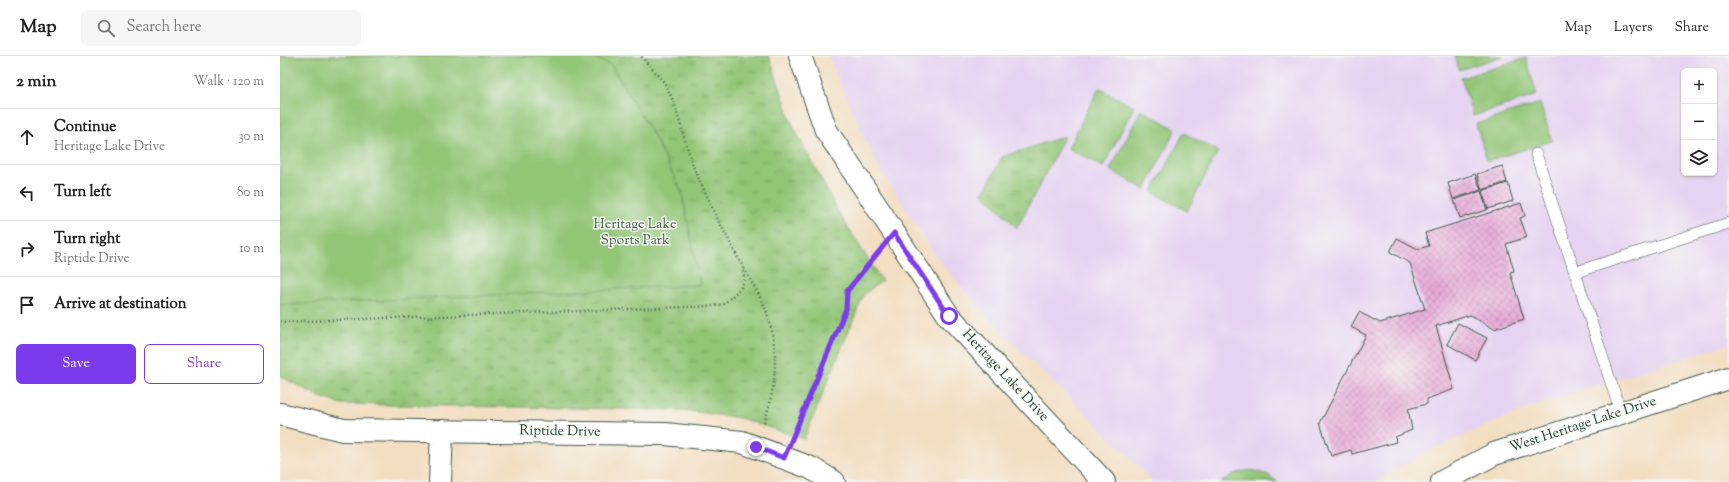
<!DOCTYPE html>
<html lang="en">
<head>
<meta charset="utf-8">
<style>
  :root { --surface:#fff; --page:#f6f6f6; --text:#202124; --muted:#757577; --line:#e0e0e0; --accent:#7c3aed }
  body { margin:0; font-family:"Sorts Mill Goudy",serif; background:var(--page); color:var(--text) }
  .controls { position:absolute; right:12px; top:12px; display:grid; overflow:hidden; border-radius:6px; box-shadow:0 1px 3px #0004 }
  .controls button { width:36px; height:36px; display:grid; place-items:center; padding:0; border:0; border-bottom:1px solid var(--line); background:var(--surface); color:var(--text); font:20px sans-serif }
  .stop { position:absolute; width:12px; height:12px; margin:-9px; border:3px solid #7c3aed; border-radius:50%; background:#fff }
  .stop.end { background:#7c3aed; border-color:#fff; box-shadow:0 1px 4px #0008 }
  .list { margin:0; padding:0; list-style:none }
  h2 { display:flex; justify-content:space-between; align-items:center; height:52px; margin:0; padding:0 16px; font-size:17px }
  h2 small { font-size:13px; font-weight:400; color:var(--muted) }
  .list li { display:grid; grid-template-columns:26px 1fr auto; gap:12px; align-items:center; box-sizing:border-box; height:56px; padding:0 16px; border-top:1px solid var(--line) }
  .list b { display:block; font-size:15px; white-space:nowrap }
  .list p { margin:0; font-size:13px; white-space:nowrap; color:var(--muted) }
  .list em { font-size:13px; font-style:normal; color:var(--muted) }
  .actions { display:flex; gap:8px; padding:12px 16px }
  .actions a { flex:1; padding:9px 0; border:1px solid var(--accent); border-radius:6px; text-align:center; font-size:14px; color:var(--accent) }
  .actions .main { background:var(--accent); color:#fff }
  .icon { flex:none; width:22px; height:22px; fill:none; stroke:currentColor; stroke-width:2; stroke-linecap:round; stroke-linejoin:round }
  .map { position:relative; flex:none; width:1449px; height:426px; overflow:hidden }
  header { display:flex; align-items:center; gap:24px; box-sizing:border-box; height:56px; padding:0 20px; background:var(--surface); border-bottom:1px solid var(--line) }
  header strong { font-size:19px }
  nav { display:flex; gap:22px; margin-inline-start:auto; font-size:14px }
  .search { width:280px; height:36px; background:var(--page); display:flex; align-items:center; gap:10px; box-sizing:border-box; padding:0 14px; border-radius:6px; color:var(--muted); font-size:15px }
  main { display:flex }
  aside { flex:1; background:var(--surface) }
  .map>svg:first-child { display:block }
  .built { fill:#e5d3f1; fill-rule:evenodd }
  .grass { fill:url(#grass-tufts); stroke:#588155 }
  .garden { fill:#92c576; stroke:#588155 }
  .building { fill:url(#building-cross-hatch) }
  .lines { fill:none; stroke-linecap:round; stroke-linejoin:round }
  .service-casing { stroke:#3f5549; stroke-width:12 }
  .minor-casing { stroke:#3f5549; stroke-width:24 }
  .tertiary-casing { stroke:#3f5549; stroke-width:24 }
  .path { stroke:#3f5549; stroke-width:2.5; stroke-dasharray:1 3; stroke-linecap:butt }
  .service { stroke:#fff; stroke-width:11 }
  .minor { stroke:#fff; stroke-width:22 }
  .tertiary { stroke:#fff; stroke-width:22 }
  .route { stroke:#7c3aed; stroke-width:5 }
  .labels { text-anchor:middle; dominant-baseline:central; stroke-width:3; stroke-linejoin:round; paint-order:stroke }
  .park-label { font-size:14px; fill:#3c5f44; stroke:#f6f6f2 }
  .street-label { font-size:14px; fill:#1f3d34; stroke:#f6f6f2 }
</style>
</head>
<body>
<header>
<strong>Map</strong>
<div class="search"><svg class="icon" aria-label="search" viewBox="0 0 24 24"><circle cx="10" cy="10" r="6"/><path d="M15 15l6 6"/></svg>Search here</div>
<nav><a>Map</a><a>Layers</a><a>Share</a></nav>
</header>
<main>
<aside>
<h2>2 min<small>Walk · 120 m</small></h2>
<ul class="list">
<li><svg class="icon" aria-label="ahead" viewBox="0 0 24 24"><path d="M12 20V5M6 11l6-6 6 6"/></svg><div><b>Continue</b><p>Heritage Lake Drive</p></div><em>30 m</em></li>
<li><svg class="icon" aria-label="left" viewBox="0 0 24 24"><path d="M17 20v-9H6M10 6l-5 5 5 5"/></svg><div><b>Turn left</b></div><em>80 m</em></li>
<li><svg class="icon" aria-label="right" viewBox="0 0 24 24"><path d="M7 20v-9h11M14 6l5 5-5 5"/></svg><div><b>Turn right</b><p>Riptide Drive</p></div><em>10 m</em></li>
<li><svg class="icon" aria-label="arrive" viewBox="0 0 24 24"><path d="M6 21V4h12l-3 4 3 4H6"/></svg><div><b>Arrive at destination</b></div></li>
</ul>
<div class="actions"><a class="main">Save</a><a>Share</a></div>
</aside>
<div class="map">
<svg width="1449" height="426" viewBox="0 0 1449 426">
  <defs>
    <pattern id="grass-tufts" width="24" height="20" patternUnits="userSpaceOnUse"><rect width="24" height="20" fill="#92c576"/><path d="M3 7l-1-3M5 7V3M7 7l1-3M15 17l-1-3M17 17v-4M19 17l1-3" fill="none" stroke="#77a162"/></pattern>
    <pattern id="building-cross-hatch" width="8" height="8" patternUnits="userSpaceOnUse"><rect width="8" height="8" fill="#e9add9"/><path d="M0 0l8 8M0 8l8-8" fill="none" stroke="#bc8eb1"/></pattern>
  </defs>
  <rect width="100%" height="100%" fill="#f6f6f2"/>
  <filter id="ink" filterUnits="userSpaceOnUse"><feTurbulence type="fractalNoise" baseFrequency=".025" numOctaves="2"/><feDisplacementMap in="SourceGraphic" scale="8" xChannelSelector="R" yChannelSelector="G"/><feConvolveMatrix kernelMatrix="1 2 1 2 8 2 1 2 1" color-interpolation-filters="sRGB"/></filter>
  <filter id="wash" filterUnits="userSpaceOnUse"><feTurbulence type="fractalNoise" baseFrequency=".012" numOctaves="4" result="noise"/><feDisplacementMap in="SourceGraphic" scale="16" xChannelSelector="R" yChannelSelector="G"/><feGaussianBlur stdDeviation="0.9" result="paint"/><feColorMatrix in="noise" values="0 0 0 0 0 0 0 0 0 0 0 0 0 0 0 0 0 1.4 0 .05"/><feComposite in="paint" operator="in"/></filter>
  <g filter="url(#wash)">
    <rect width="100%" height="100%" fill="#f2dec1"/>
    <path class="built" d="M549,0h900v288l-202,64 -98,43 -54,31h-222l-39,-41 -97,-94 -38,-39 -44,-53 -59,-93 -34,-73zM1404,15h30v102h-30z"/>
    <path class="grass" d="M0,0h489l24,70 47,89 42,66 -18,13 -60,145 -64,-21 -57,-8 -342,-6 -21,-7 -40,-21z
      M785,80l-48,92 -34,-35 19,-36z
      M972,414l16,5 10,7h-57l15,-9z"/>
    <path class="garden" d="M0,0h309l22,9 44,73 27,55 18,92 -420,20z
      M1175,0h48l-44,14z
      M1246,2l11,37 -64,21 -12,-38z
      M819,32l35,19 -31,60 -35,-19z
      M1260,47l12,38 -65,20 -11,-37z
      M861,54l35,19 -31,60 -35,-19z
      M904,77l34,18 -31,60 -35,-19z"/>
    <g id="blocks">
      <path class="building" d="M1222,110l5,16 -25,8 -5,-16z
        M1195,118l6,16 -28,9 -5,-16z
        M1228,127l5,18 -25,8 -6,-18z
        M1201,135l6,19 -27,8 -6,-18z
        M1241,147l4,13 -5,2 7,19 -21,7 8,27 -4,1 14,47 -30,10 -24,-14 -34,11 18,63 -27,10v5l-19,5 4,21 -17,7 1,5 -44,12 -1,-4 -20,6 -11,-33 46,-88 -15,-8 8,-15 21,11 45,-14 -15,-46 -20,-11 7,-14 21,11 11,-3 -4,-13z
        M1178,267l29,15 -12,22 -28,-16z"/>
    </g>
  </g>
  <g filter="url(#ink)">
    <use href="#blocks" fill-opacity="0" stroke="#3f5549" stroke-width="1"/>
    <g class="lines">
      <g class="service-casing">
        <path id="service" d="M1256,98l85,259
          M1296,216l153,-49"/>
      </g>
      <g class="minor-casing">
        <path id="minor" d="M0,358l63,16 322,4 77,8 69,26 23,14
          M160,426l2,-51"/>
      </g>
      <g class="tertiary-casing">
        <path id="tertiary" d="M520,0l26,74 123,186 155,166
          M1162,426l52,-28 235,-76"/>
      </g>
      <path class="path" d="M464,213c8,14 18,29 23,44 13,39 9,77 -5,115
        M0,266l433,-16 11,-2 17,-16 3,-9 -1,-12 -24,-45 -26,-56 -20,-66 -9,-18 -23,-26
        M512,383l54,-130 1,-18 34,-42"/>
      <use href="#service" class="service"/>
      <use href="#minor" class="minor"/>
      <use href="#tertiary" class="tertiary"/>
    </g>
  </g>
  <g class="lines" filter="url(#ink)">
    <path class="route" d="M476,391l28,11 62,-149 1,-18 47,-58 55,83"/>
  </g>
  <g class="labels">
    <g class="park-label">
      <text x="355" y="169">Heritage Lake<tspan x="355" dy="16">Sports Park</tspan></text>
    </g>
    <g class="street-label">
      <text transform="translate(725 320) rotate(47)">Heritage Lake Drive</text>
      <text transform="translate(1303 369) rotate(-18)">West Heritage Lake Drive</text>
      <text transform="translate(280 376) rotate(1)">Riptide Drive</text>
    </g>
  </g>
</svg>
<div class="controls">
<button>+</button>
<button>−</button>
<button><svg class="icon" aria-label="layers" viewBox="0 0 24 24"><path d="M12 4l9 5-9 5-9-5zM3 14l9 5 9-5"/></svg></button>
</div>
<div class="stop" style="left:669px;top:260px"></div>
<div class="stop end" style="left:476px;top:391px"></div>
</div>
</main>
</body>
</html>
